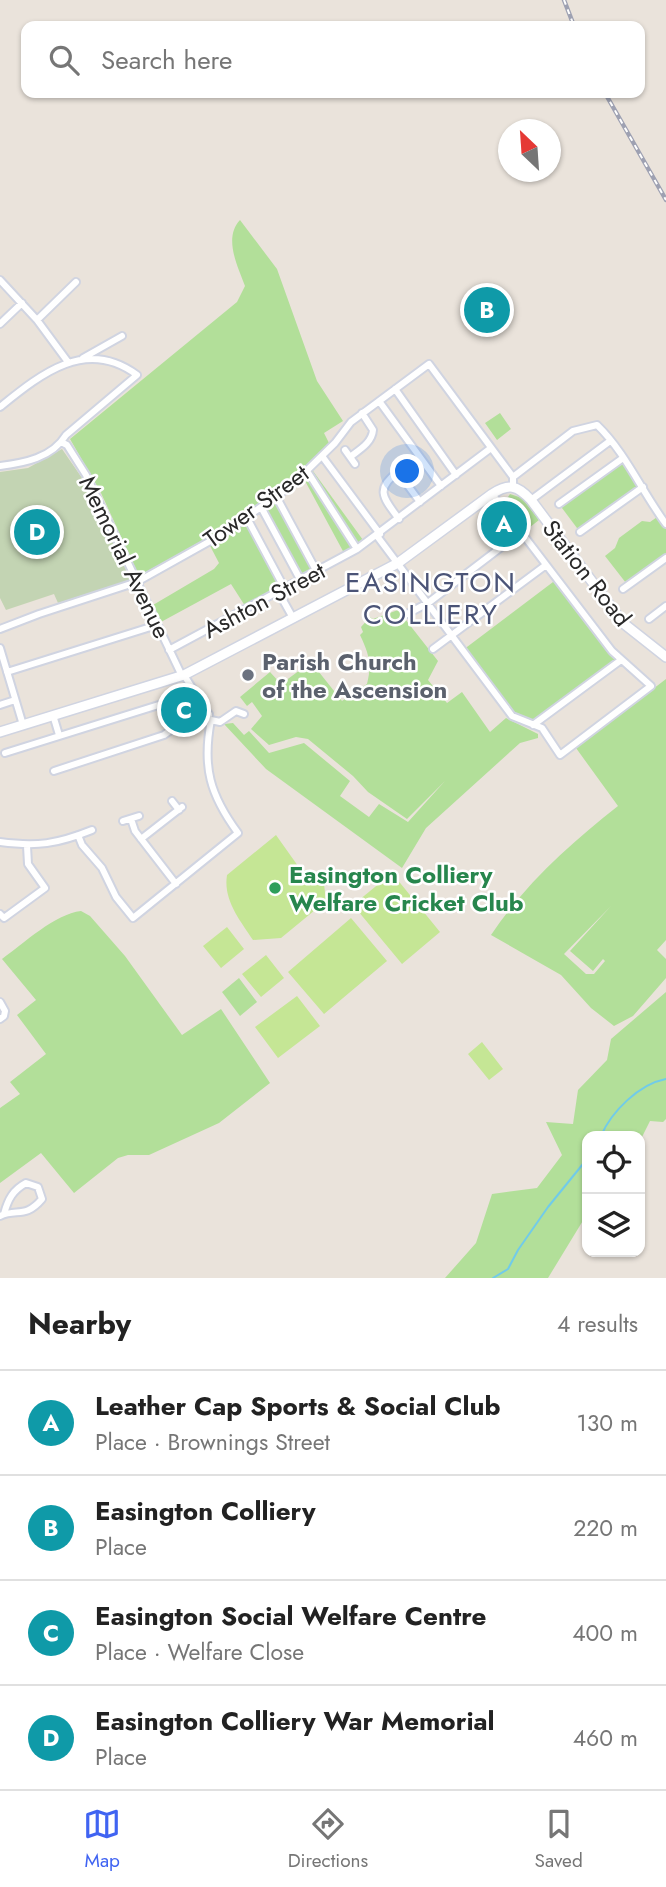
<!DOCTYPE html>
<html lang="en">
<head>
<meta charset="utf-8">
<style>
  :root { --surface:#fff; --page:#f6f6f6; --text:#222; --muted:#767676; --line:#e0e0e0; --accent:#4064f2 }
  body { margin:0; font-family:Jost,sans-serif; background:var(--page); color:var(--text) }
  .controls { position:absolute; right:21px; bottom:21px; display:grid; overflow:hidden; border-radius:14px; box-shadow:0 2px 5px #0004 }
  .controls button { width:63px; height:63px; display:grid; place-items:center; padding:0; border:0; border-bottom:2px solid var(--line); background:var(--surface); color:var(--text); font:35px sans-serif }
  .compass { position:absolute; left:498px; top:119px; width:63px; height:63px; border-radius:50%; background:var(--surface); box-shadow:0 2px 5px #0004; rotate:335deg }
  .you { position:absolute; left:408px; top:472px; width:24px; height:24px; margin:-18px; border:5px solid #fff; border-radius:50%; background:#1a73e8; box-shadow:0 0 0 10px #1a73e833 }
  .badge { display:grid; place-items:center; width:46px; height:46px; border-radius:50%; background:var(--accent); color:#fff; font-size:23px; font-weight:700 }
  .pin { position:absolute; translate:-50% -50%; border:4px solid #fff; box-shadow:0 2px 7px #0006 }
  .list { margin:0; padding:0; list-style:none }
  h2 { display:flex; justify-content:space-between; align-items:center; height:91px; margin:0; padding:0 28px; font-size:30px }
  h2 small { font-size:23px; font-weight:400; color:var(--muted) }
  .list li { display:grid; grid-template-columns:46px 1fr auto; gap:21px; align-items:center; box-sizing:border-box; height:105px; padding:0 28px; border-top:2px solid var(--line) }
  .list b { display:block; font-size:26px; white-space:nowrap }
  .list p { margin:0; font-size:23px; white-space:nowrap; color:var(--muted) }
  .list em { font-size:23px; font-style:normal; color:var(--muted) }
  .icon { flex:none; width:38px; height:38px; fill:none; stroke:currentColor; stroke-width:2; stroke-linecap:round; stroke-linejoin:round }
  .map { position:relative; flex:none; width:666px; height:1278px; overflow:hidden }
  .search { position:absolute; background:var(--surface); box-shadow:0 2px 5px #0004; left:21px; right:21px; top:21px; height:77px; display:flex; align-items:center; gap:18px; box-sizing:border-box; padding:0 24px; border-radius:14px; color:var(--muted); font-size:26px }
  .sheet { height:511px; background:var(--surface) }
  nav { display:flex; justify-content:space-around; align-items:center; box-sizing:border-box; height:98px; border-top:2px solid var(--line); background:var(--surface); font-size:19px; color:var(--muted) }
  nav a { display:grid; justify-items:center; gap:4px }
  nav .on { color:var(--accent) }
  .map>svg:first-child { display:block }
  .green { fill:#b2df99; fill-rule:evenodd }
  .cemetery { fill:#c3d4b3 }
  .pitch { fill:#c5e695 }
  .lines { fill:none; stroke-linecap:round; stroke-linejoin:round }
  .stream { stroke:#71cbe9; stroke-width:2 }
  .minor-casing { stroke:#d0d4e1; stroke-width:10 }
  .secondary-casing { stroke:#d0d4e1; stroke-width:12 }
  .minor { stroke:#fff; stroke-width:6 }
  .secondary { stroke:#fff; stroke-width:9 }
  .rail-casing { stroke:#9ea1b2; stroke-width:4.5 }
  .rail { stroke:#fff; stroke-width:2; stroke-dasharray:5; stroke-linecap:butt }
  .worship-dot { fill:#6b7280; stroke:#fff; stroke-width:2.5 }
  .leisure-dot { fill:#2e9e5b; stroke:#fff; stroke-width:2.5 }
  .labels { text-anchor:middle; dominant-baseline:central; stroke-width:5; stroke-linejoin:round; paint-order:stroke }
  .street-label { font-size:24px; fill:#292929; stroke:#fff }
  .worship-label { font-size:24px; font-weight:bold; fill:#5b616d; stroke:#fff; text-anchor:start }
  .leisure-label { font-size:24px; font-weight:bold; fill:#27864d; stroke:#fff; text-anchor:start }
  .quarter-label { font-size:28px; letter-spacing:2px; fill:#4b5477; stroke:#fff }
</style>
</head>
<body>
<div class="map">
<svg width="666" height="1278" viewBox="0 0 666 1278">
  <rect width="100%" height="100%" fill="#eae3db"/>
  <path class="green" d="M240,220l37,49 40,112 26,40 -19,12 5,10c-52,59 -122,95 -190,133l-38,-83 -31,-54 167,-137 8,-16c-7,-19 -22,-48 -5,-66z
    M500,413l11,16 -14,11 -12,-17z
    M623,458l20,29 -63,45 -21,-28z
    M313,471l50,69 -19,13 -40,-74z
    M510,494l12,4 17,22 -14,11 -19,-27v-4z
    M276,496l41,76 -16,9 -40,-74z
    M660,515l6,9v30l-40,29 -21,-27 10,-8 4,-10 23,-17 8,1z
    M247,518l38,71 -38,20 -16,-25 -70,38 -8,-17 61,-36 5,-6 -11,-21z
    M557,579l64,81 -88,65 -21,-9 -49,-66z
    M398,610l40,51 -10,19 19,23 15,-11 28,40 16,-14 32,16v4l-18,5 -94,85 -24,40 -136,-99 -42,-45 9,-1 11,12 5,-4 20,22 35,-10 46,38 -10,15 29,21 10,-13 29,18 37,-41 -38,38 -39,-27 -15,-16 -45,-37 -12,-2 -27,8 -18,-16 11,-13 -10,-14 -5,4 -7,-9 30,-25 11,12 30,-22 31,39 25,-17c5,-20 2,-30 -7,-49l3,-3 -2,-5 9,-10 3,2z
    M666,679v261l-9,10 9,9v19l-33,38 -19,10 -23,-18 -30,-33 -70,-40c34,-51 80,-92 127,-129l-42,-58zM611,906l-41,45 23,20 10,-12 2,2 -11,13h-8l-22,-20z
    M81,911l9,5 35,40 57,79 39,-26 49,74 -51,40 -70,32h-21l-10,3 -44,35 -33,-40 -41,30v-75l20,-14 -10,-12 36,-28 -29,-39 19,-15 -34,-41c22,-16 53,-45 79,-48z
    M239,978l18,24 -17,14 -18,-24z
    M666,992v127l-3,3 -13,-1 -10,20v-5h-53v78l-39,64h-103l31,-35 16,-49 45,-6 25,-33 -16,-33 27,2 5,-34 29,-30 4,-21z"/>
  <path class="cemetery" d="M62,449l20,29 49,102 -73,23 -4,-9 -48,16 -6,-12v-126l28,-4z"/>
  <path class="pitch" d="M276,835l22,31 26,18 2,17 -45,37 -28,2c-13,-20 -30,-40 -26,-65z
    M392,873l48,59 -38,32 -49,-59z
    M351,918l36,43 -63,53 -36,-42z
    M227,927l17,22 -23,19 -18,-22z
    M266,955l18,23 -23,19 -19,-23z
    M297,996l23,30 -42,32 -23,-31z
    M482,1042l21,27 -14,11 -21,-26z"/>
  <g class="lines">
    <path class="stream" d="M601,1136c10,-24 38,-52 65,-57
      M493,1278l15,-9 10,-19 30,-43 39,-48"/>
    <g class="minor-casing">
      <path id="minor" d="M0,280l37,40 31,42
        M37,320l39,-38
        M0,324l22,-21
        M83,358l39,-22
        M395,389l61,86
        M379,401l62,85
        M0,407c41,-33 86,-70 137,-32l-71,60c-14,23 -42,28 -66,31
        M61,442l6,3 19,30 96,201
        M345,450l10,14
        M322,456l58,78
        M350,457c9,-7 22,-14 23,-27l-11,-17
        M307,471l50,78
        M513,477l60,-46 24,-6c29,28 45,67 69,99
        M276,496l41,76
        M531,500l79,-59
        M559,504l64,-46
        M261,507l40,74
        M247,518l38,71
        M399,519c-15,-20 -25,-30 -1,-47l22,30
        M580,532l63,-45
        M377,536l135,180 30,12 18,27 91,-69 -39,-35 -120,-157
        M623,589l43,-31
        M279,593l14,25
        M407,614l21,-11 93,-71
        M649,619l17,-13
        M0,629l39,-15 98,-32 84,-47 70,-49 44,-43 16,-21 78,-58 84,113v8
        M0,648l23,77
        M433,649l113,-84
        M169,650l188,-101 134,-101
        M7,672l150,-47
        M184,675l25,40
        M0,705l15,-5
        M53,715l6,20
        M211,720l9,2 16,-11 8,3
        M533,725l88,-65
        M5,753l192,-60
        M54,771l110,-36 15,-11 30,-10
        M172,801l7,9
        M131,819l4,12 41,53
        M123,821l16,-5
        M78,835l4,10 20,23 14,29 17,21 105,-85c-28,-38 -36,-66 -27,-113
        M141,839l41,-32
        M0,842c37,5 57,2 92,-12
        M0,914l4,4 41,-30 -17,-24 -1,-18
        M0,1002l5,9 -1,5 -4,3
        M0,1216c17,-8 25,3 42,-17l-4,-12 -12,-4c-13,7 -18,16 -22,31"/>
    </g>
    <g class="secondary-casing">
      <path id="secondary" d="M0,732l184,-57 214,-112 94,-69c17,-11 25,-9 39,6l92,123 43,34"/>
    </g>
    <use href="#minor" class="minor"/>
    <use href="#secondary" class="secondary"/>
    <g class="rail-casing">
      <path id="rail" d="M564,0l10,26
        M605,93l61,107"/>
    </g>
    <use href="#rail" class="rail"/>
  </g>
  <circle class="worship-dot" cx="248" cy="675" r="7"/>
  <circle class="leisure-dot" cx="275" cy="888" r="7"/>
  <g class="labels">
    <g class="street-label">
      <text transform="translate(256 506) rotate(-36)">Tower Street</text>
      <text transform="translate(125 557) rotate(64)">Memorial Avenue</text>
      <text transform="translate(587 573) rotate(52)">Station Road</text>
      <text transform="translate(264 600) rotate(-28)">Ashton Street</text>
    </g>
    <g class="worship-label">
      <text x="262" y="661">Parish Church<tspan x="262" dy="28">of the Ascension</tspan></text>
    </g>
    <g class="leisure-label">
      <text x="289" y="874">Easington Colliery<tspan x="289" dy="28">Welfare Cricket Club</tspan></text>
    </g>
    <g class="quarter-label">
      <text x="431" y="582">EASINGTON<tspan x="431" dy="32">COLLIERY</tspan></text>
    </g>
  </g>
</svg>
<div class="controls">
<button><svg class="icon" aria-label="locate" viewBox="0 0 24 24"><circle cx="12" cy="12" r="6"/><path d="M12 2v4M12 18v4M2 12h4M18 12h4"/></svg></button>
<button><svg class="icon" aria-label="layers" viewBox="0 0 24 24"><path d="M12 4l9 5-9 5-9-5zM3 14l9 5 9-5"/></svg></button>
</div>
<svg class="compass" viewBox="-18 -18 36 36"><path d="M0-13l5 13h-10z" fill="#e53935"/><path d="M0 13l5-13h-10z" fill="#767676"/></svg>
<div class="you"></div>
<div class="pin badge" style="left:504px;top:524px;background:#0f9aa8">A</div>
<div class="pin badge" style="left:487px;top:310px;background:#0f9aa8">B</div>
<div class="pin badge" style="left:184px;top:710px;background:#0f9aa8">C</div>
<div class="pin badge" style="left:37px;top:532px;background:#0f9aa8">D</div>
<div class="search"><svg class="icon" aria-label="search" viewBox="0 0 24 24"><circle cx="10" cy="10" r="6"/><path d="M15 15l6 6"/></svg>Search here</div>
</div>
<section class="sheet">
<h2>Nearby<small>4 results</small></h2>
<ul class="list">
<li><span class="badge" style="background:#0f9aa8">A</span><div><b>Leather Cap Sports &amp; Social Club</b><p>Place · Brownings Street</p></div><em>130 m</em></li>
<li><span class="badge" style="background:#0f9aa8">B</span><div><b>Easington Colliery</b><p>Place</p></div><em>220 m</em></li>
<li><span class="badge" style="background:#0f9aa8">C</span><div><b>Easington Social Welfare Centre</b><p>Place · Welfare Close</p></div><em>400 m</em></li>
<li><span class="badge" style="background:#0f9aa8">D</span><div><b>Easington Colliery War Memorial</b><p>Place</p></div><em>460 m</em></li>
</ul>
</section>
<nav>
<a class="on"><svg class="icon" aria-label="map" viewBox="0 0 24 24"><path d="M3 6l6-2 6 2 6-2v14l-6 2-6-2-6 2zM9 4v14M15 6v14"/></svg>Map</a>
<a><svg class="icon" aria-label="directions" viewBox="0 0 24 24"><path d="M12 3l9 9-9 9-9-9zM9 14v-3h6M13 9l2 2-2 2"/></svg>Directions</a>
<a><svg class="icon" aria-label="saved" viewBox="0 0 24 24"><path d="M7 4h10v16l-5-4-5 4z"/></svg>Saved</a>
</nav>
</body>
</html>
